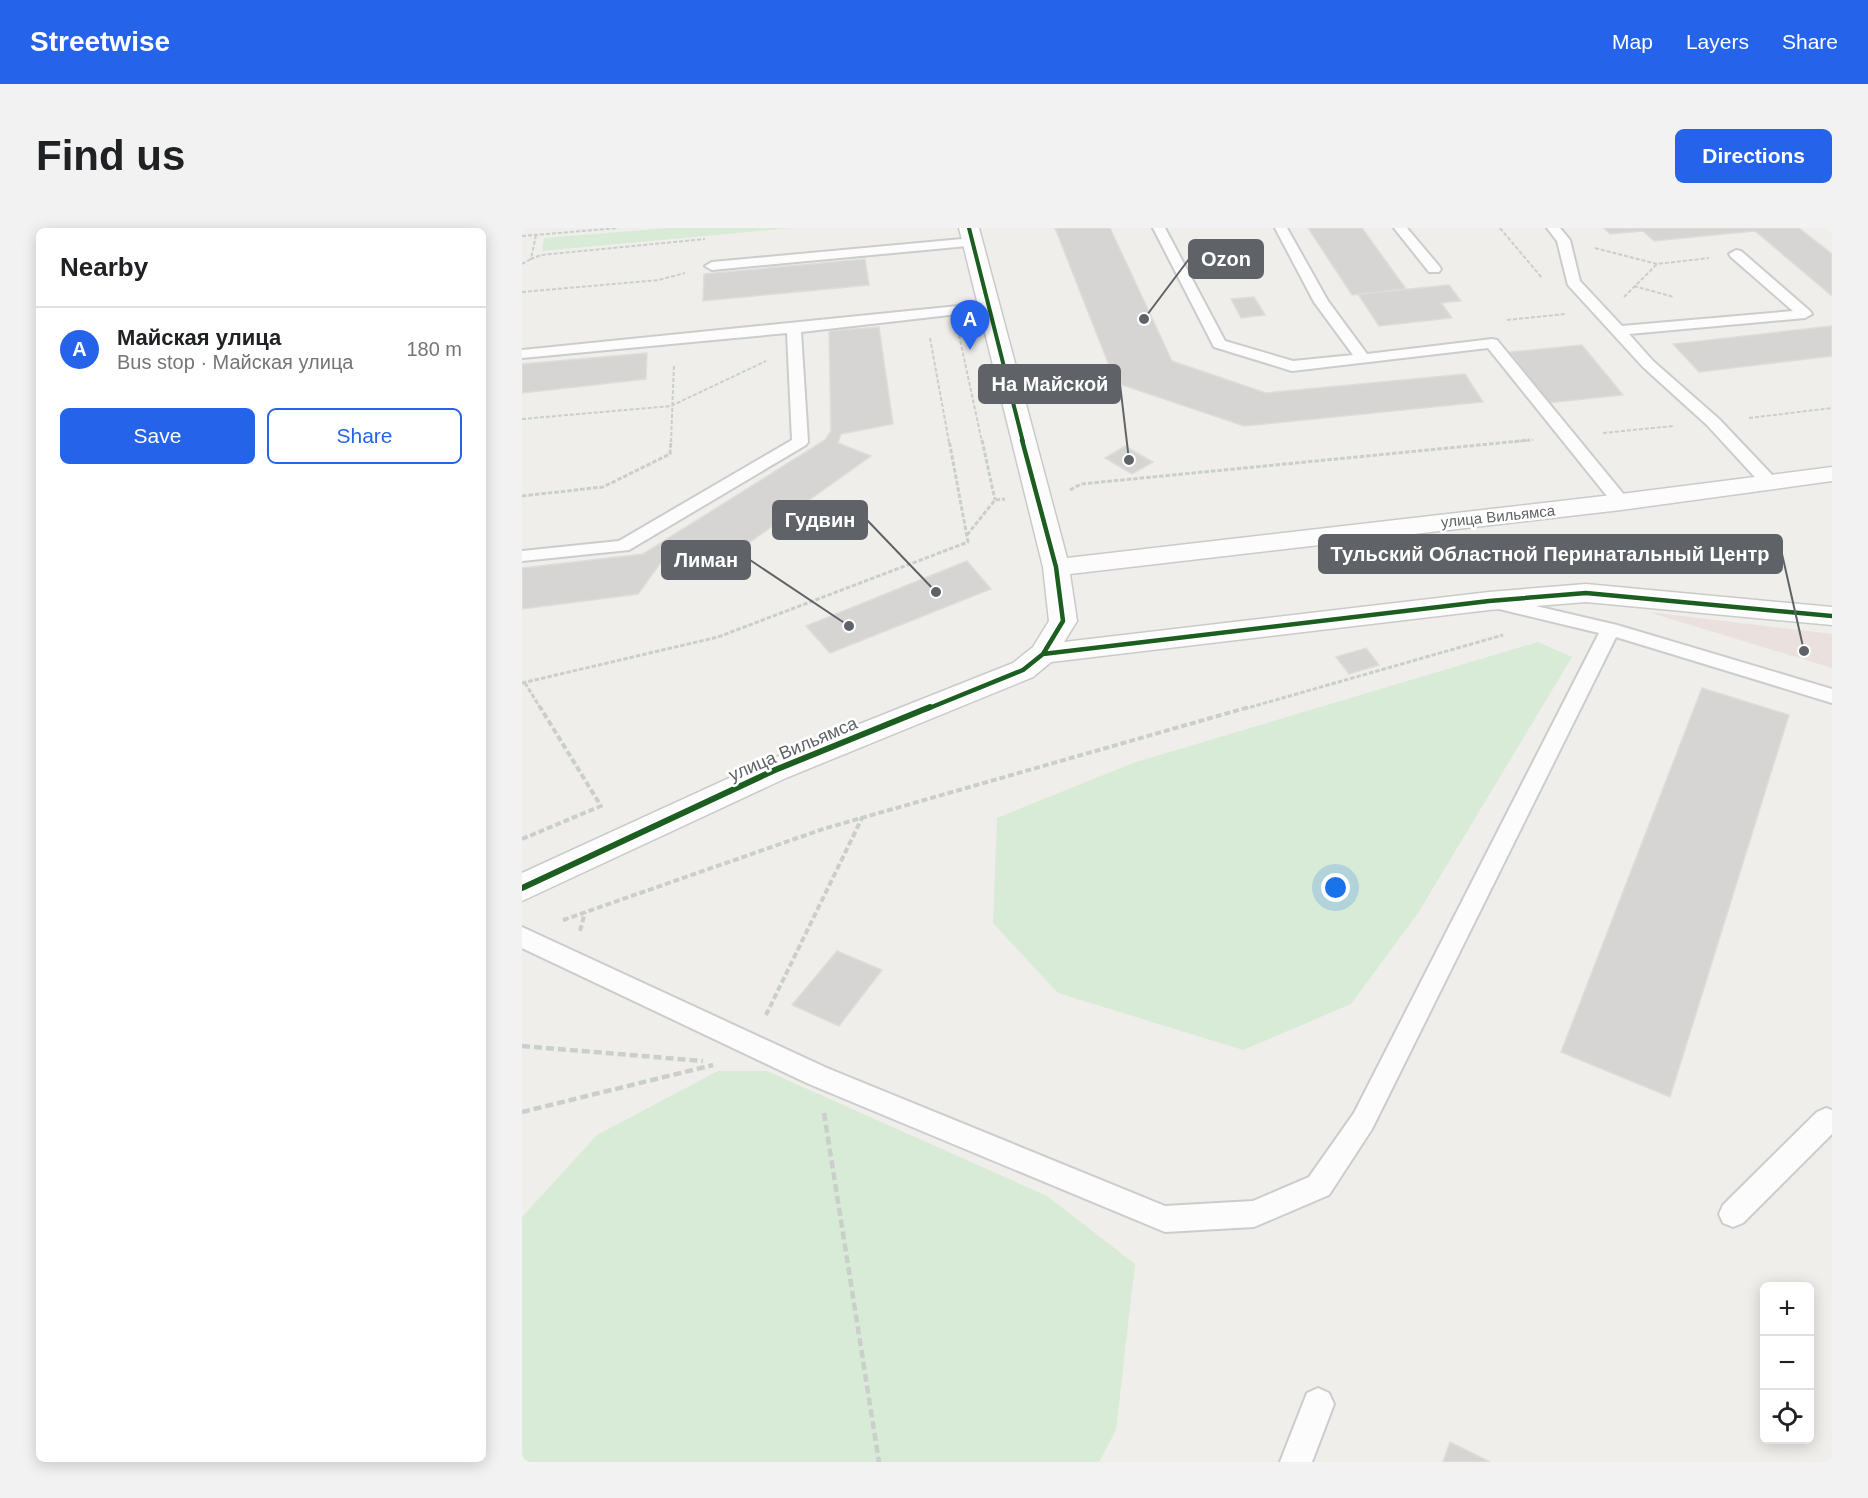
<!DOCTYPE html>
<html lang="en">
<head>
<meta charset="utf-8">
<style>
  :root { --surface:#fff; --page:#f2f2f2; --text:#202124; --muted:#757577; --line:#e0e0e0; --accent:#2563eb }
  body { margin:0; font-family:Helvetica,sans-serif; background:var(--page); color:var(--text) }
  .controls { position:absolute; right:18px; bottom:18px; display:grid; overflow:hidden; border-radius:9px; box-shadow:0 3px 15px #0003 }
  .controls button { width:54px; height:54px; display:grid; place-items:center; padding:0; border:0; border-bottom:2px solid var(--line); background:var(--surface); color:var(--text); font:30px sans-serif }
  .you { position:absolute; left:814px; top:660px; width:21px; height:21px; margin:-15px; border:4px solid #fff; border-radius:50%; background:#1a73e8; box-shadow:0 0 0 9px #1a73e833 }
  .badge { display:grid; place-items:center; width:39px; height:39px; border-radius:50%; background:var(--accent); color:#fff; font-size:20px; font-weight:700 }
  .pin { position:absolute; translate:-50% -50px; filter:drop-shadow(0 2px 3px #0008) }
  .pin::after { content:''; position:absolute; top:32px; width:21px; height:18px; background:inherit; clip-path:polygon(0 0,100% 0,50% 100%) }
  .list { margin:0; padding:0; list-style:none }
  h2 { display:flex; justify-content:space-between; align-items:center; height:78px; margin:0; padding:0 24px; font-size:26px }
  h2 small { font-size:20px; font-weight:400; color:var(--muted) }
  .list li { display:grid; grid-template-columns:39px 1fr auto; gap:18px; align-items:center; box-sizing:border-box; height:84px; padding:0 24px; border-top:2px solid var(--line) }
  .list b { display:block; font-size:22px; white-space:nowrap }
  .list p { margin:0; font-size:20px; white-space:nowrap; color:var(--muted) }
  .list em { font-size:20px; font-style:normal; color:var(--muted) }
  .actions { display:flex; gap:12px; padding:18px 24px }
  .actions a { flex:1; padding:14px 0; border:2px solid var(--accent); border-radius:9px; text-align:center; font-size:21px; color:var(--accent) }
  .actions .main { background:var(--accent); color:#fff }
  .icon { flex:none; width:33px; height:33px; fill:none; stroke:currentColor; stroke-width:2; stroke-linecap:round; stroke-linejoin:round }
  .map { position:relative; flex:none; width:1310px; height:1234px; overflow:hidden; border-radius:9px }
  header { display:flex; align-items:center; gap:36px; box-sizing:border-box; height:84px; padding:0 30px; background:var(--accent); color:#fff }
  header strong { font-size:28px }
  nav { display:flex; gap:33px; margin-inline-start:auto; font-size:21px }
  .intro { display:flex; align-items:center; justify-content:space-between; box-sizing:border-box; height:144px; padding:0 36px }
  h1 { margin:0; font-size:42px }
  .button { padding:15px 27px; border-radius:9px; background:var(--accent); color:#fff; font-size:21px; font-weight:700 }
  main { display:flex; gap:36px; padding:0 36px }
  aside { flex:1; background:var(--surface); border-radius:9px; box-shadow:0 3px 15px #0003 }
  .map>svg:first-child { display:block }
  .medical { fill:#eae0de }
  .green { fill:#d8ebd6 }
  .building { fill:#d6d5d3; stroke:#deddd9; stroke-width:1.5 }
  .lines { fill:none; stroke-linecap:round; stroke-linejoin:round }
  .lane-casing { stroke:#cbcccc; stroke-width:4 }
  .secondary-casing { stroke:#cacacb; stroke-width:3 }
  .path-far3 { stroke:#cacfcc; stroke-width:2; stroke-dasharray:4 2; stroke-linecap:butt }
  .path-far2 { stroke:#cacfcc; stroke-width:3; stroke-dasharray:4.5 2; stroke-linecap:butt }
  .path-far1 { stroke:#cacfcc; stroke-width:4; stroke-dasharray:6 3; stroke-linecap:butt }
  .path { stroke:#cacfcc; stroke-width:4.5; stroke-dasharray:8 4; stroke-linecap:butt }
  .lane { fill:#fdfcfc; fill-rule:evenodd }
  .secondary { fill:#fdfcfc; fill-rule:evenodd }
  .cycleway-far2-casing { stroke:#fff; stroke-width:6 }
  .cycleway-far1-casing { stroke:#fff; stroke-width:8 }
  .cycleway-casing { stroke:#fff; stroke-width:10 }
  .cycleway-far2 { stroke:#1b5e20; stroke-width:4 }
  .cycleway-far1 { stroke:#1b5e20; stroke-width:4.5 }
  .cycleway { stroke:#1b5e20; stroke-width:6 }
  .labels { text-anchor:middle; dominant-baseline:central; stroke-width:5; stroke-linejoin:round; paint-order:stroke }
  .far-street-label { font-size:15px; fill:#5f6368; stroke:#fff }
  .street-label { font-size:18px; fill:#5f6368; stroke:#fff }
  .leader { fill:none; stroke:#5f6368; stroke-width:2 }
  .callout-dot { fill:#5f6368; stroke:#fff; stroke-width:2 }
  .callout { fill:#5f6368; stroke:#5f6368; stroke-width:2 }
  .callout-label { font-size:20px; text-anchor:middle; font-weight:bold; fill:#fff }
</style>
</head>
<body>
<header>
<strong>Streetwise</strong>
<nav><a>Map</a><a>Layers</a><a>Share</a></nav>
</header>
<div class="intro"><h1>Find us</h1><a class="button">Directions</a></div>
<main>
<aside>
<h2>Nearby<small></small></h2>
<ul class="list">
<li><span class="badge">A</span><div><b>Майская улица</b><p>Bus stop · Майская улица</p></div><em>180 m</em></li>
</ul>
<div class="actions"><a class="main">Save</a><a>Share</a></div>
</aside>
<div class="map">
<svg width="1310" height="1234" viewBox="0 0 1310 1234">
  <rect width="100%" height="100%" fill="#efeeea"/>
  <path class="medical" d="M1126,384l184,22v34z"/>
  <path class="green" d="M147,0h122l-249,23 2,-13z
    M1016,414l34,15 -154,256 -67,91 -108,46 -185,-57 -65,-70 4,-105 136,-55z
    M196,843h49l280,125 88,68 -19,166 -17,32h-577v-245l75,-82z"/>
  <path class="building" d="M533,0h55l62,133 94,32 199,-19 18,28 -239,24 -128,-43z
    M786,0h54l44,61 -54,6z
    M1082,0h195l33,26v42l-77,-65 -101,10 -11,-10 -33,3z
    M343,31l4,26 -166,16 1,-27z
    M927,57l12,16 -20,2 11,15 -73,8 -21,-32z
    M732,69l11,18 -24,3 -10,-19z
    M1310,98v30l-133,16 -26,-28z
    M357,99l14,97 -52,10 -3,9 33,13 -163,116 -43,-15 -27,37 -116,15v-41l121,-14 182,-114 6,-9 -2,-100z
    M1060,117l41,50 -76,8 -37,-51z
    M125,125l-1,26 -124,14v-29z
    M603,218l28,16 -21,12 -27,-16z
    M445,333l24,28 -161,64 -24,-27z
    M844,420l13,17 -30,9 -13,-17z
    M1180,460l87,27 -119,382 -109,-45z
    M315,723l45,19 -43,56 -47,-21z
    M928,1214l40,20h-47z"/>
  <g class="lines">
    <g class="lane-casing">
      <path id="lane" d="M631,0h12l60,113 68,20 60,-6 -39,-53 -39,-74h12l41,73 39,53 125,-15 5,1 133,162 -3,4h-12l-127,-158 -196,23 -78,-24z
        M872,0h13l32,38 2,3 -2,3h-10z
        M1025,0h13l10,12 10,41 42,45 171,-15 -62,-54 -2,-3 7,-4 5,1 69,60 2,3 -7,4 -176,16 24,27 66,58 56,59 2,4 -2,4h-12l-56,-61 -64,-58 -75,-82 -11,-44z
        M451,10l5,1 2,3 -2,3 -266,25 -7,-4 7,-4z
        M466,75l7,4 -2,3 -192,22 7,110 -2,3 -177,105 -107,11v-10l97,-10 173,-101 -5,-107 -265,25v-8z
        M967,367l128,30 215,64v14l-216,-66 -244,492 -43,66 -75,32 -89,5 -356,-148 -287,-136v-21l305,141 338,138 88,-5 56,-24 45,-64 245,-480 -117,-28 -2,-4 2,-4z
        M1304,880l6,2v24l-89,89 -10,4 -10,-4 -4,-9 4,-9 94,-93z
        M796,1160l11,5 5,11 -22,58h-32l27,-69z"/>
    </g>
    <g class="secondary-casing">
      <path id="secondary" d="M437,0h20l88,330 554,-64 211,-27v14l-211,29 -551,64 7,47 -13,21 425,-50 97,-8 246,23v18l-246,-23 -97,8 -438,52 -18,15 -247,101 -264,123v-28l242,-111 249,-99 20,-16 16,-26 -6,-54z"/>
    </g>
    <path class="path-far3" d="M978,0l42,50
      M14,7l-5,24 10,-4 164,-16
      M0,8l96,-8
      M1073,20l62,16 52,-6
      M0,36l9,-5
      M1112,58l40,11
      M0,64l137,-12 26,-7
      M1102,69l33,-33
      M985,92l58,-6
      M437,107l23,107
      M408,110l19,104
      M1227,190l83,-10
      M0,191l149,-13 95,-45
      M1081,205l70,-7
      M149,214l3,-78
      M992,214l19,-2"/>
    <path class="path-far2" d="M460,212l13,60
      M548,262l11,-6 449,-44
      M0,268l81,-9 67,-33 1,-14
      M445,307l28,-35 10,-1
      M0,455l196,-46 250,-95 -19,-102
      M3,455l16,26
      M722,481l259,-74"/>
    <path class="path-far1" d="M0,611l79,-33 -61,-99
      M41,692l260,-91 426,-122
      M58,703l5,-19
      M244,787l96,-197"/>
    <path class="path" d="M0,818l181,15
      M0,884l191,-47
      M302,885l55,349"/>
    <use href="#lane" class="lane"/>
    <use href="#secondary" class="secondary"/>
    <g class="cycleway-far2-casing">
      <path id="cycleway-far2" d="M447,0l54,214"/>
    </g>
    <g class="cycleway-far1-casing">
      <path id="cycleway-far1" d="M521,426l446,-53 97,-8 246,23
        M405,481l96,-39 20,-16 20,-33 -7,-54 -34,-127"/>
    </g>
    <g class="cycleway-casing">
      <path id="cycleway" d="M0,660l253,-118 155,-63"/>
    </g>
    <use href="#cycleway-far2" class="cycleway-far2"/>
    <use href="#cycleway-far1" class="cycleway-far1"/>
    <use href="#cycleway" class="cycleway"/>
  </g>
  <g class="labels">
    <g class="far-street-label">
      <text transform="translate(976 288) rotate(-6)">улица Вильямса</text>
    </g>
    <g class="street-label">
      <text transform="translate(271 521) rotate(-23)">улица Вильямса</text>
    </g>
  </g>
  <path class="leader" d="M622 91L667 31M607 232L598 156M414 364L345 292M1282 423L1260 326M327 398L228 332"/>
  <g class="callout-dot">
    <circle cx="622" cy="91" r="6"/>
    <circle cx="607" cy="232" r="6"/>
    <circle cx="414" cy="364" r="6"/>
    <circle cx="1282" cy="423" r="6"/>
    <circle cx="327" cy="398" r="6"/>
  </g>
  <g class="callout">
    <rect x="667" y="12" width="74" height="38" rx="6"/>
    <rect x="457" y="137" width="141" height="38" rx="6"/>
    <rect x="251" y="273" width="94" height="38" rx="6"/>
    <rect x="797" y="307" width="463" height="38" rx="6"/>
    <rect x="140" y="313" width="88" height="38" rx="6"/>
  </g>
  <g class="callout-label">
    <text x="704" y="38">Ozon</text>
    <text x="528" y="163">На Майской</text>
    <text x="298" y="299">Гудвин</text>
    <text x="1028" y="333">Тульский Областной Перинатальный Центр</text>
    <text x="184" y="339">Лиман</text>
  </g>
</svg>
<div class="controls">
<button>+</button>
<button>−</button>
<button><svg class="icon" aria-label="locate" viewBox="0 0 24 24"><circle cx="12" cy="12" r="6"/><path d="M12 2v4M12 18v4M2 12h4M18 12h4"/></svg></button>
</div>
<div class="you"></div>
<div class="pin badge" style="left:448px;top:122px">A</div>
</div>
</main>
</body>
</html>
